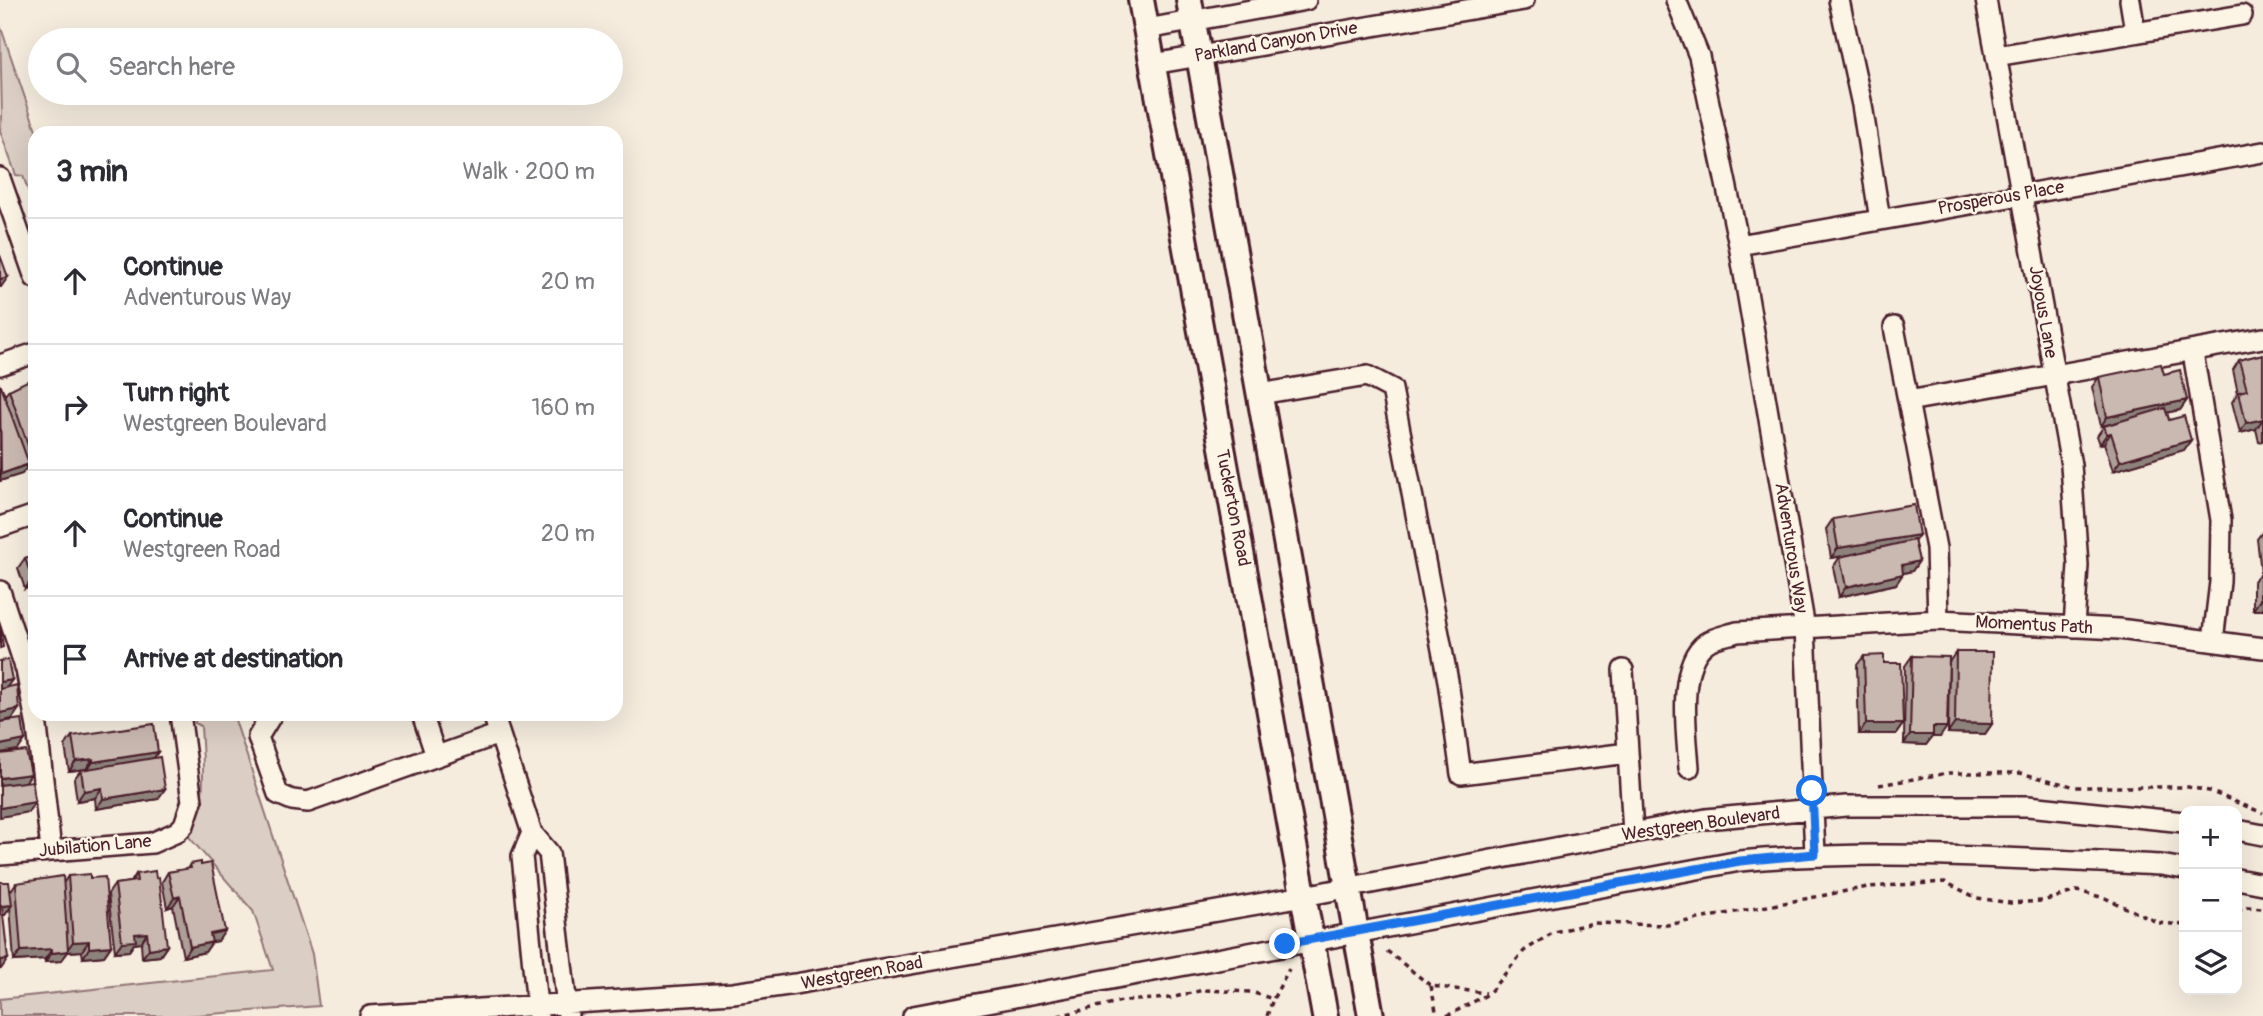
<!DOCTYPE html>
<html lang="en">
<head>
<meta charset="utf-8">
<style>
  :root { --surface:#fff; --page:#f2f2f3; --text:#2b2b33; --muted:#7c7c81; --line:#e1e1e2 }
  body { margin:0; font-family:Pangolin,sans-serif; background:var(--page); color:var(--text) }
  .controls { position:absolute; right:21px; bottom:21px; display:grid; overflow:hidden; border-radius:14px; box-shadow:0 7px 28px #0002 }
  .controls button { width:63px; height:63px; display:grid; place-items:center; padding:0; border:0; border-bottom:2px solid var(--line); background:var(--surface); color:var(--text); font:35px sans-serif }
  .stop { position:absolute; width:21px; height:21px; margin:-16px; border:5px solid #1a73e8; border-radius:50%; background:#fff }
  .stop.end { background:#1a73e8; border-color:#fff; box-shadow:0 2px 7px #0008 }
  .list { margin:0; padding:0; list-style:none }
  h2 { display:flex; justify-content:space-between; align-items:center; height:91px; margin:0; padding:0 28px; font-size:30px }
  h2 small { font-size:23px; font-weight:400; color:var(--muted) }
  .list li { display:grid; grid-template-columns:46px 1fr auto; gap:21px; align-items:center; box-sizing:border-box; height:126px; padding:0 28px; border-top:2px solid var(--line) }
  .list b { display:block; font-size:26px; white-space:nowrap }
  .list p { margin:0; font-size:23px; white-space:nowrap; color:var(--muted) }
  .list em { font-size:23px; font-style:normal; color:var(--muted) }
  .icon { flex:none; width:38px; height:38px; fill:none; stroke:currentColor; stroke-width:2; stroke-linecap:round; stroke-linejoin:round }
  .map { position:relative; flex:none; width:2263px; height:1016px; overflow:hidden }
  .search { position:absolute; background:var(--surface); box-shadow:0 7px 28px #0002; left:28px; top:28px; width:595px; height:77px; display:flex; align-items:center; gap:18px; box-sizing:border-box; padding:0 24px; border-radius:38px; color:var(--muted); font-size:26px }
  .panel { position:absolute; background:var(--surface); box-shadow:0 7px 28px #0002; left:28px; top:126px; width:595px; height:595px; border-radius:21px }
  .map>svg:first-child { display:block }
  .green { fill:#dbcec4; stroke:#927678; stroke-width:2 }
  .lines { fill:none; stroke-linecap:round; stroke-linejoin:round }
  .minor-casing { stroke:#4a1f2b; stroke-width:24 }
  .major-casing { stroke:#4a1f2b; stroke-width:30 }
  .path { stroke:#4a1f2b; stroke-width:3.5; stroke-dasharray:5 5; stroke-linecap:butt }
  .minor { stroke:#fcf5e5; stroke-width:19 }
  .major { stroke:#fcf5e5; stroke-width:24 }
  .wall { fill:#ae9f98; stroke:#4a1f2b; stroke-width:2 }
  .shaded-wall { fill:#8d827c; stroke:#4a1f2b; stroke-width:2 }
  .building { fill:#cab9b1; stroke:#4a1f2b; stroke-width:2 }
  .route { stroke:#1a73e8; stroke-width:9 }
  .labels { text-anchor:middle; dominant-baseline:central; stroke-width:5; stroke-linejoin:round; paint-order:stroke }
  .street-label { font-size:18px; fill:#4a1f2b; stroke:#fcf5e5 }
</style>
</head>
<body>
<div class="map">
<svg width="2263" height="1016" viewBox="0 0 2263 1016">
  <rect width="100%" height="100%" fill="#f5ecde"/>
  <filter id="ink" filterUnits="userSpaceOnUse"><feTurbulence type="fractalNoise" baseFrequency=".0143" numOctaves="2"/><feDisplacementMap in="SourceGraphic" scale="14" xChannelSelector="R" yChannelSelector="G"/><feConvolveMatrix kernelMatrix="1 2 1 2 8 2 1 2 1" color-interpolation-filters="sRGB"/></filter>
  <g filter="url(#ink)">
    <path class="green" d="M0,25l37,108h-2v76l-12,-33 -7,-1 -16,-44 2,-13z
      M194,714h39l79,240 7,52 -135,10h-184v-17l273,-29 -20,-59 -64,-74c19,-33 14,-74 12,-111l-6,-3z"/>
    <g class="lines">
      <g class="minor-casing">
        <path id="minor" d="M1676,0l23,56 40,189 66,383 10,226
          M1839,0l23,105 18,115
          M1986,0l85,465 7,100 -4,62
          M2130,0l5,31
          M1147,29l159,-29
          M1996,56l246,-41
          M1153,64l371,-64
          M0,178l35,100
          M1739,245l524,-93
          M1894,327l42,221 2,72
          M2193,353l28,167 -1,62 -7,59
          M0,365l35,-12
          M1260,394l107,-18 25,13 56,292 13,93 167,-21
          M1908,401l355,-63
          M0,527l35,-12
          M0,591l26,79 11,57 14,123
          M1623,670l10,163
          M272,714l-14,23 20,57 14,6 16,2 191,-68
          M422,714l14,42
          M493,714l39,119 17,20 19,162
          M1689,768c-2,-33 -13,-103 17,-125 8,-6 22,-8 31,-11l201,-12 181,9 144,19
          M2237,830l26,5
          M532,833l-10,23 16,160
          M0,855l152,-12 25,-11 7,-7 8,-24 -12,-87
          M2237,879l26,5
          M370,1016l363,-23 62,-9 509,-88 402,-77 140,-13h182l156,16
          M913,1016l827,-155c140,-13 280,-2 421,4l23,4"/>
      </g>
      <g class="major-casing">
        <path id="major" d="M1141,0l184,1016
          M1189,0l182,1016"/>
      </g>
      <path class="path" d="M1879,785l69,-12h72l56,14h112l21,4 54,22
        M2237,911l11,-4 15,1
        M1387,951l44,35 55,7
        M1431,986l6,30
        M1058,1016l64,-15 49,-3 32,-8 48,2 22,7 16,-30
        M1267,1016l6,-17
        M1447,1016l41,-22 36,-43 30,-19 39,-9 74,2 201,-38 77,-5 32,16 33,5 33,-2 34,-10 28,7 54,25 25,2"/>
      <use href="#minor" class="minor"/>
      <use href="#major" class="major"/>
    </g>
    <path class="wall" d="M2263,354v87l-4,1 -3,-13 -16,4 -8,-31 6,-9 -5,-23 6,-10z
      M2164,374l23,26 -7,10 -13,2 2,8 22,20 -7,10 -71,21 -9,-28 -4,1 -3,-8 7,-10 10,-2 -13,2 -9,-39 7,-10z
      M0,386l5,9 4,-5 26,70 -7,3 -6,11 -22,7z
      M1833,519l81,22 5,20 -7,10 -9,2 -7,11 -57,13 -6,-30 7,-10 -9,1 -5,-29z
      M2263,531v79h-10v-28l8,-10 -4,-33z
      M35,549v36l-10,4 -7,-21 7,-10 8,-3 -1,-2z
      M1956,652l36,72 -7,10 -37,-1 1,-71z
      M1864,656l20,7 19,61 -7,10h-37l-2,-69z
      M1912,656l28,81h-8l-6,8 -22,-1 1,-78z
      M72,736l83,22 3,41 -62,10 -1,-11 -18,3 -3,-22 7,-9 5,-1 -17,2 -4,-25z
      M190,864l28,77 -6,1 -7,10 -22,5 -10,-51 -6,2 -5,-26 6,-10 19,-3z
      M136,874l31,72 -7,10 -18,2 -1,-15 -7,1 -5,7 -14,1 -7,-58 7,-10 16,-2z
      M68,876l22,2 21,68 -7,10 -21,2 -1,-7 -14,1 -7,9 -16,1v-3l-31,2 -4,-55 -5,9h-2l-2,54 -1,-87 10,10 6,-9 48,-1z"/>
    <path class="shaded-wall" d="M8,277l-7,10h-1v-8z
      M2187,400l-7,10 -79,16 6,-9z
      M2263,419l-7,10 -16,4 6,-10z
      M2111,433l-7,10 -4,1 7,-10z
      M2191,440l-7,10 -71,21 7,-10z
      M35,453v7l-11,4 7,-10z
      M29,464l-7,10 -22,7 1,-7z
      M1919,535l-7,10 -81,13 7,-10z
      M1919,561l-7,10 -17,4 7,-10z
      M1903,574l-7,10 -57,13 7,-10z
      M35,578v7l-10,4 7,-10z
      M2260,600h3v10h-10z
      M12,680l-7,10 -5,1v-9z
      M19,709l-7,10 -12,3v-9z
      M1955,723l37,1 -7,10 -37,-1z
      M1866,724h37l-7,10h-37z
      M1933,727h14l-7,10h-8l-6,8 -22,-1 6,-9z
      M25,740l-7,10 -18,3v-8z
      M158,752l-7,10 -65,10 7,-10z
      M93,759l-7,10 -17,2 7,-10z
      M31,774l-7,10 -24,3v-9z
      M102,788l-7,10 -18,3 7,-10z
      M165,789l-7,10 -62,10 7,-10z
      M35,802l-7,10 -28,5v-9z
      M180,896l-7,10 -6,2 7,-10z
      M12,905l-7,10h-5l2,-9z
      M225,931l-7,10 -14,3 6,-10z
      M147,933l-6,10 -7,1 -5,7 -14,1 7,-10 13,-8z
      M89,941l-7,10 -14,1 -7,9 -16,1 7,-9 14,-2 7,-9z
      M212,942l-7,10 -22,5 7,-10z
      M111,946l-7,10 -21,2 6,-10z
      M167,946l-7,10 -18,2 7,-9z
      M52,949l-7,10 -31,2 7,-10z
      M8,959l-7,10h-1v-9z"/>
    <path class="building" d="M0,255l8,22 -8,2z
      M2263,354v65l-17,4 -7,-31 8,-2 -8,-30z
      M2161,364l3,10 16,-4 7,30 -80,17 -8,-40z
      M35,377v76l-4,1 -22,-64z
      M0,386h1l28,78 -28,10z
      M2165,408l4,12 15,-4 7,24 -71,21 -9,-28 -4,1 -3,-8z
      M1914,505l5,30 -81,13 -5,-29z
      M1914,540l5,21 -17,4 1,9 -57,13 -6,-30z
      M35,555v23l-3,1 -7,-21z
      M2260,572h3v28h-3z
      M0,627l3,20 -3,1z
      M1956,652h37l-1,72 -37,-1z
      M1884,655v8h17l2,61h-37l-2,-68z
      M1912,656l37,1 -2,70h-14v8h-23z
      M8,660l4,20 -12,2v-21z
      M17,685l2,24 -19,4v-24z
      M22,719l3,21 -25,5v-23z
      M154,724l4,28 -65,10v-3l-17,2 -4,-25z
      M26,751l5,23 -31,4v-24z
      M160,757l5,32 -62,10 -1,-11 -18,3 -3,-21z
      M32,781l3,21 -35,6v-23z
      M201,862v3l10,-2 14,68 -15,3 2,8 -22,5 -10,-51 -6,2 -6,-26 23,-4 -1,-4z
      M155,871l1,7 3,-1 8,69 -18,3 -2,-16 -12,1 1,7 -14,1 -7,-58 22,-3 -1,-7z
      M90,874v4l15,-1 6,69 -22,2v-7l-16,1 -5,-66z
      M63,876l5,75 -16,2v-4l-31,2 -5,-68z
      M0,882h9l3,23 -10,1 6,53 -8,1z"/>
  </g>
  <g class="lines" filter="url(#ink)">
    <path class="route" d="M1285,944l455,-83 75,-7 -3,-63"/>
  </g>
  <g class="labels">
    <g class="street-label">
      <text transform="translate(1276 42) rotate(-10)">Parkland Canyon Drive</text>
      <text transform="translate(2001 198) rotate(-10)">Prosperous Place</text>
      <text transform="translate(2043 312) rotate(80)">Joyous Lane</text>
      <text transform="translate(1233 508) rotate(79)">Tuckerton Road</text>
      <text transform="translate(1791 548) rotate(81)">Adventurous Way</text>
      <text transform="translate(2034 625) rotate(3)">Momentus Path</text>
      <text transform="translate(1701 824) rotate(-8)">Westgreen Boulevard</text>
      <text transform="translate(95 846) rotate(-5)">Jubilation Lane</text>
      <text transform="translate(862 973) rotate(-10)">Westgreen Road</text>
    </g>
  </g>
</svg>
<div class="controls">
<button>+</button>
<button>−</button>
<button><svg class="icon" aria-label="layers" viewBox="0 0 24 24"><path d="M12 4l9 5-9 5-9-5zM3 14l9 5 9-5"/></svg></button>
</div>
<div class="stop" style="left:1812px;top:791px"></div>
<div class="stop end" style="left:1285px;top:944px"></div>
<div class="search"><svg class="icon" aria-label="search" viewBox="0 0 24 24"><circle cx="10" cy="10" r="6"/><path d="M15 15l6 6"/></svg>Search here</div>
<section class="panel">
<h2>3 min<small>Walk · 200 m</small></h2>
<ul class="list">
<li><svg class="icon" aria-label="ahead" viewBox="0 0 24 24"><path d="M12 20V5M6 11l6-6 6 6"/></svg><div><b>Continue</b><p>Adventurous Way</p></div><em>20 m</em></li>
<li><svg class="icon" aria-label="right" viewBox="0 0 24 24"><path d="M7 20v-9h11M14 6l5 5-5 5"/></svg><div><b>Turn right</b><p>Westgreen Boulevard</p></div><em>160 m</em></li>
<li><svg class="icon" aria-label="ahead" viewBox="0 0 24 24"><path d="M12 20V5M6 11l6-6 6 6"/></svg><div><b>Continue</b><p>Westgreen Road</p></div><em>20 m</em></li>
<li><svg class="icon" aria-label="arrive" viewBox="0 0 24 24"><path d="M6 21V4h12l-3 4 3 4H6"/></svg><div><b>Arrive at destination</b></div></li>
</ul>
</section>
</div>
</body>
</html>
